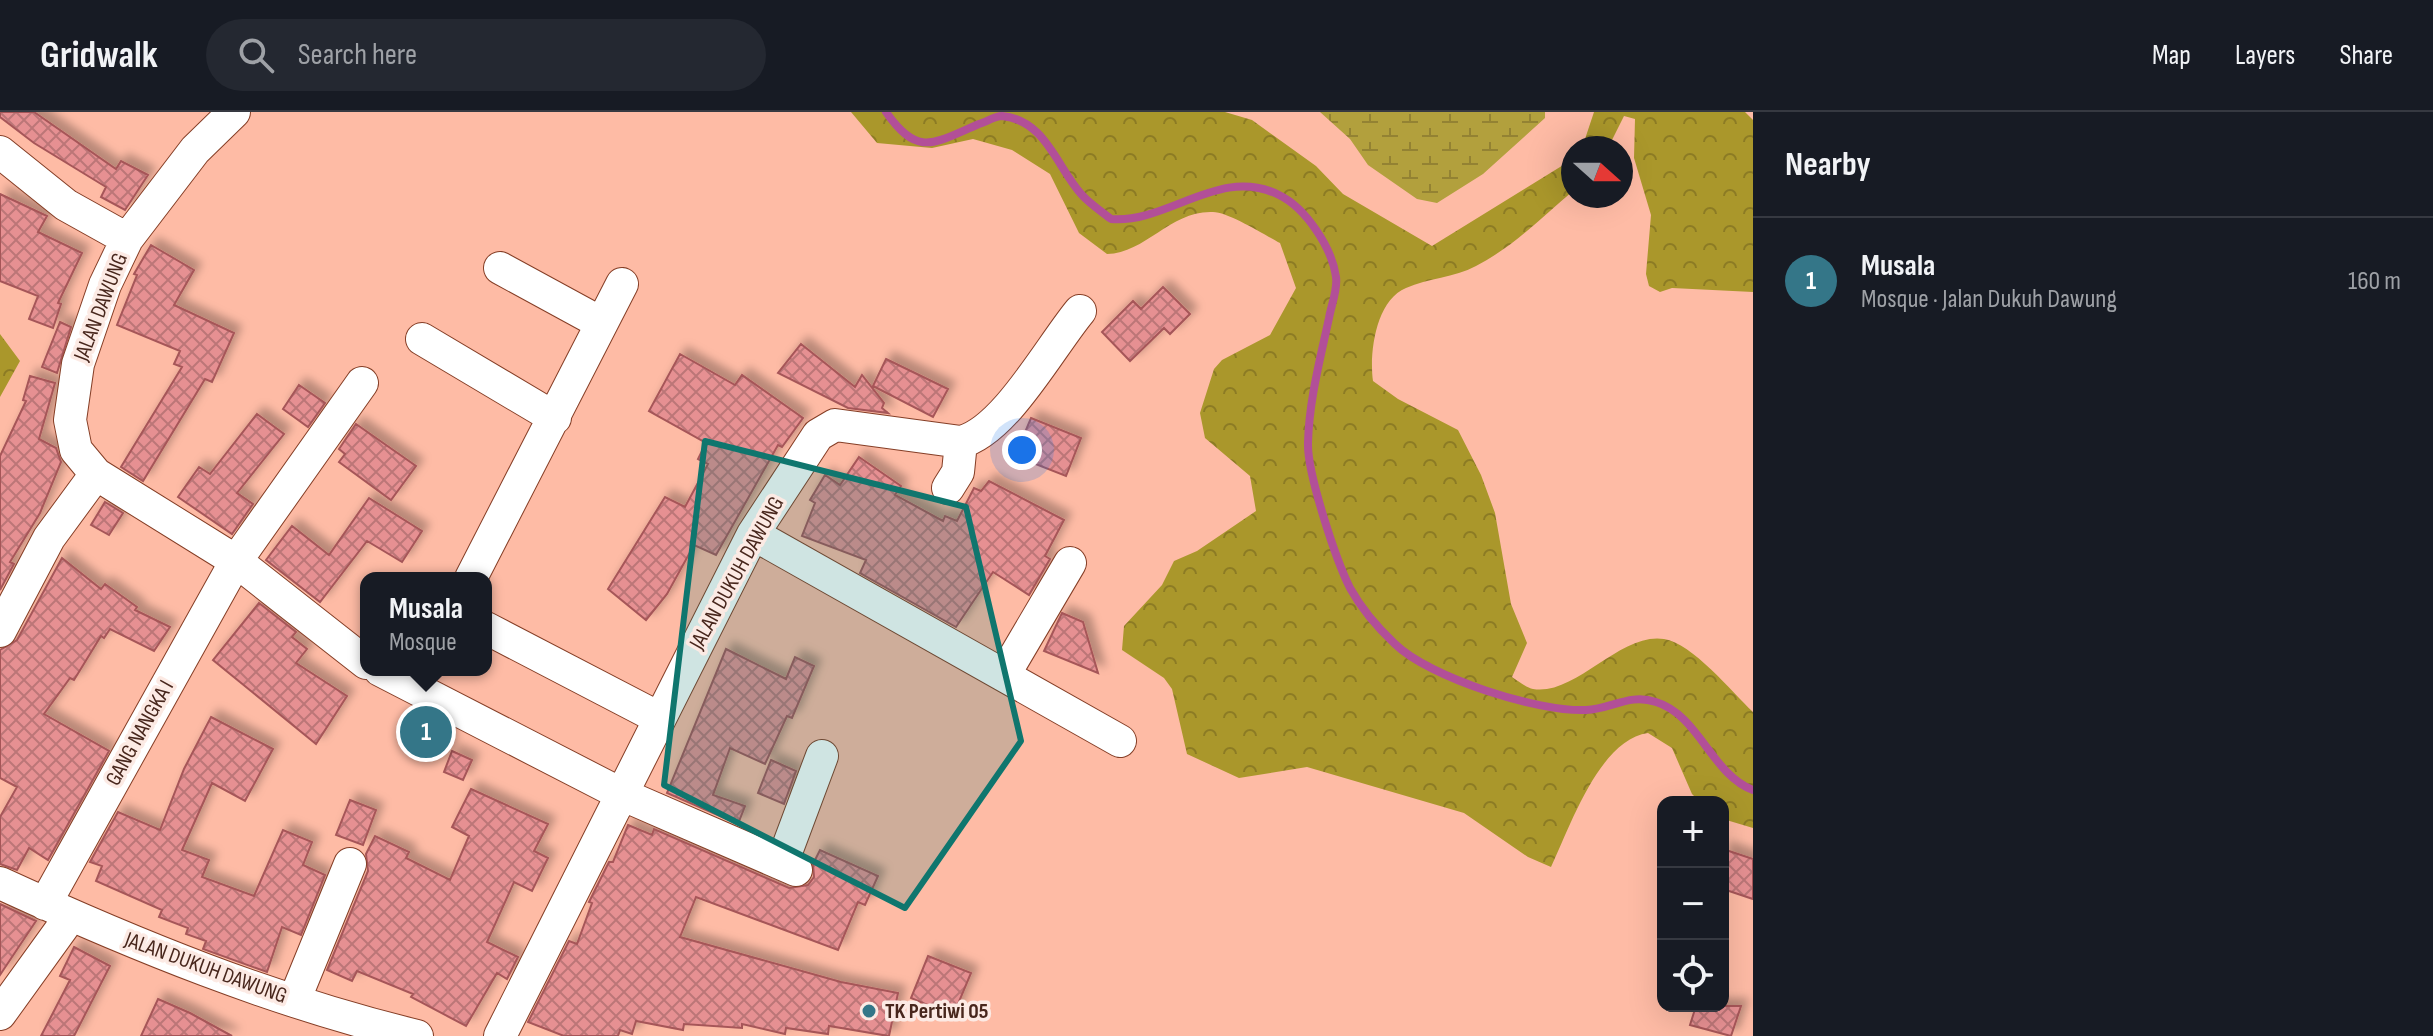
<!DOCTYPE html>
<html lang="en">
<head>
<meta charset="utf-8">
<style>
  :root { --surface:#171b24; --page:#242831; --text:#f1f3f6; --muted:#9ea1a6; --line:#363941; --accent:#347688 }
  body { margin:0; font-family:"Sofia Sans Condensed",sans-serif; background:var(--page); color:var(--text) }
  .controls { position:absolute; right:24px; bottom:24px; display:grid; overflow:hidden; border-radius:16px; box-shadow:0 8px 32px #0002 }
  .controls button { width:72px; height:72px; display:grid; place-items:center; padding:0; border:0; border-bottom:2px solid var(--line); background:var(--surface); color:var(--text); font:40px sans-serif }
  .compass { position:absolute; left:1561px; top:24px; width:72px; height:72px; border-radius:50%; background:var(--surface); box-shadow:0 8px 32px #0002; rotate:111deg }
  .you { position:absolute; left:1022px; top:338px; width:28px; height:28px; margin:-20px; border:6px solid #fff; border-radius:50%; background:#1a73e8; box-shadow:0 0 0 12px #1a73e833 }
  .badge { display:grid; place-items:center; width:52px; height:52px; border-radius:50%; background:var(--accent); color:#fff; font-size:26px; font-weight:700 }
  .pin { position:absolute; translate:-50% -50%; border:4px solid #fff; box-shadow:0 2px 8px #0006 }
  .popup { position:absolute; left:360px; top:460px; width:132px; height:104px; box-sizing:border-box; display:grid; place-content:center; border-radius:16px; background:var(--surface); filter:drop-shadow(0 2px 6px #0005); font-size:26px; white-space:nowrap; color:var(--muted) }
  .popup b { font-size:30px; color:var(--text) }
  .popup::after { content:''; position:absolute; left:50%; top:100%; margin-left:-16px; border:16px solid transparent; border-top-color:var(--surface) }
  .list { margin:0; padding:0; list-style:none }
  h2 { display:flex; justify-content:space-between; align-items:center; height:104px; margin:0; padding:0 32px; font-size:34px }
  h2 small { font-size:26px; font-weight:400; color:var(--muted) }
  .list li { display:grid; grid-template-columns:52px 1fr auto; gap:24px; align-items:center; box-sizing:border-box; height:128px; padding:0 32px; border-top:2px solid var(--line) }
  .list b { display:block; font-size:30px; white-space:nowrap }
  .list p { margin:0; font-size:26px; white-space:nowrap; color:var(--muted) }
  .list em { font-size:26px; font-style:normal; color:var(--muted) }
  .icon { flex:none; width:44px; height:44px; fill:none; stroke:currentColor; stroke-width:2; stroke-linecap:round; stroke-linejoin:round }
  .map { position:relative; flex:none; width:1753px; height:924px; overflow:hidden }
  header { display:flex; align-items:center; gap:48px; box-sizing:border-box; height:112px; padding:0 40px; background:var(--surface); border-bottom:2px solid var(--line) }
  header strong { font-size:38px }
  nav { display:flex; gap:44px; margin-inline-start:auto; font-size:28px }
  .search { width:560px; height:72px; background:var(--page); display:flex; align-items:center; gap:20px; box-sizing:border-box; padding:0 28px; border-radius:44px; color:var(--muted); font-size:30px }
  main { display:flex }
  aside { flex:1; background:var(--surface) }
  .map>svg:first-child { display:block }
  .forest { fill:url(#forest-crowns) }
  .wetland { fill:url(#wetland-marsh) }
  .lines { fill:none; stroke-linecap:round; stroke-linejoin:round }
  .stream { stroke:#b24f98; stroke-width:8 }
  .building { fill:url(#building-cross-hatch); stroke:#a65659; stroke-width:2; filter:url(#shadow) }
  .street-casing { stroke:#853e26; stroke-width:34 }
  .street { stroke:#fff; stroke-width:32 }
  .marked { fill:#0f766e; fill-opacity:0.2; stroke:#0f766e; stroke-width:6; stroke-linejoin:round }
  .poi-dot { fill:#347688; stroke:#fceae4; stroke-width:3 }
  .labels { text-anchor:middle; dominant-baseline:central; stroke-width:7; stroke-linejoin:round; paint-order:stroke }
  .street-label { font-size:22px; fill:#48271d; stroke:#fceae4 }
  .poi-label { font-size:22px; font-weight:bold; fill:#48271d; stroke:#fceae4; text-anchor:start }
</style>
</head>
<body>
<header>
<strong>Gridwalk</strong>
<div class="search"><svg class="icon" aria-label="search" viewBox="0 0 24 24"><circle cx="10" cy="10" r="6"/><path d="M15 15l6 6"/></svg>Search here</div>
<nav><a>Map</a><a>Layers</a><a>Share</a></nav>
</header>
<main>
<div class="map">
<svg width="1753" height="924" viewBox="0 0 1753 924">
  <defs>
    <pattern id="forest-crowns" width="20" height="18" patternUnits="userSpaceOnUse" patternTransform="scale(2)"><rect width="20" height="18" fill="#aa972b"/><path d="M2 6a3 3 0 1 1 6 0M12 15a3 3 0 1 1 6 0" fill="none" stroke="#8c7b24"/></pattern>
    <pattern id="wetland-marsh" width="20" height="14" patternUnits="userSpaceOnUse" patternTransform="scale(2)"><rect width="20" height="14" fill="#b2a03d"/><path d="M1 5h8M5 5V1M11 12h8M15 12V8" fill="none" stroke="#938233"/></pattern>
    <pattern id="building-cross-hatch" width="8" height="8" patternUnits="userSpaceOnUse" patternTransform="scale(2)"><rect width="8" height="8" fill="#e69092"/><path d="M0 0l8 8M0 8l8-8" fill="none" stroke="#bc7677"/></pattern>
    <filter id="shadow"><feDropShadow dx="7" dy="-7" stdDeviation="4" flood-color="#0004"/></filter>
  </defs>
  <rect width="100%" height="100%" fill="#febba5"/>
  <path class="forest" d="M851,0h374l27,8 64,46 27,28 89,52 141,-87v32c-31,26 -60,56 -97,75 -22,12 -48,12 -70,22 -30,12 -37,65 -33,93l25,18 60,31 23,45 14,38 16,91 16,39 -15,34c6,4 15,11 21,12 43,7 87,-57 131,-50 28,4 68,53 89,73v116l-30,-9v-17h-23l-8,-8 -20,-46 -24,-15c-49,7 -78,94 -97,134l-23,-10 -64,-44 -157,-46 -68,11 -52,-24 -15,-65 -8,-11 -42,-28 2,-24 38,-41 12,-24 23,-10 59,-40 -6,-35 -45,-38 -5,-25 14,-44 8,-9 48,-25 26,-47 -16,-45c-15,-8 -52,-31 -67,-31 -42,-2 -67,41 -106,42l-28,-21 -29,-59 -38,-24 -39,-11 -41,9 -55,-5z
    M1594,0h151l8,8v172l-81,-4 -12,4 -11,-6 -3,-12 5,-59 -17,-57 1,-39 -11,-3 -16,32h-26z
    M0,222l20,27 -20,36z"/>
  <path class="wetland" d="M1320,0h225v6l-62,56 -46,29 -20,-4 -49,-34 -18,-26z"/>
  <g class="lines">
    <path class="stream" d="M886,0c32,46 48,31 93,12 7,-2 16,-8 23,-8 44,4 55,52 80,79 8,9 19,16 29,24 57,5 109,-54 168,-24 27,13 53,53 57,82 2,12 -5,29 -7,41 -9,42 -20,83 -21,125 -1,30 28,117 42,145 11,20 28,40 45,56 35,34 143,68 191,66 26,-1 43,-17 70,-8 43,13 56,73 97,88"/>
  </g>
  <path class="building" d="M0,0h34l82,57 5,-8 27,14 -23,35 -24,-13 5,-10 -72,-44 -34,-26z
    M0,82l47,22 -9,16 44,21 -24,50 3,1 -8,24 -24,-9 9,-23 -38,-15z
    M151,133l43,25 -20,35 60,28 -22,49 -7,-3 -62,102 -22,-14 61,-100 -8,-3 6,-13 -63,-26 20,-50 -3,-1z
    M1163,175l27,27 -20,20 -6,-6 -34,33 -28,-29 31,-31 8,8z
    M60,210l11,5 -14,46 -15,-6z
    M801,232l54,43 7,-12 22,28 -2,5 6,5 -40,-5 -70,-35z
    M680,242l55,31 7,-10 61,43 -21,29 -4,-2 -62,110 -22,-10 -27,49 -21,26 -38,-31 57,-92 20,10 23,-43 -10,-5 8,-16 -57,-32z
    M886,247l62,30 -15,28 -60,-31z
    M30,264l25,7 -16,56 17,9 5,14 -21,51 -30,49 4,2 -14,26v-134l26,-55 -3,-1z
    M299,273l26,18 -17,24 -25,-18z
    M257,302l27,20 -47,59 16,11 -21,30 -54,-37 21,-30 11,7z
    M1031,306l50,20 -15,38 -51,-20z
    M356,312l60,42 -25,34 -52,-38 6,-8 -6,-5z
    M859,345l42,29 -6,9 48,26 2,-5 12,5 17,-33 7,3 8,-10 75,39 -19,36 5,3 -21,36 -36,-23 -37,55 -96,-54 6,-13 -64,-24 13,-33 -5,-3 15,-25 15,10z
    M369,386l53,33 -20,31 -35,-21 -47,61 -54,-42 26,-34 37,29z
    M105,390l18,11 -14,22 -18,-10z
    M62,446l39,31 4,-5 32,23 -2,3 35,17 -16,24 -44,-22 -6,9 -3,-2 -27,44 -4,-2 -26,36 65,37 -61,109 -19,-12 -12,22 -17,-6v-47l17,-30 -17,-9v-128l17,-10z
    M259,491l37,29 -4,5 15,12 -11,14 51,33 -31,48 -103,-84z
    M1062,501l21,9 15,51 -54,-22z
    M726,537l60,30 9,-22 19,9 -22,52 -5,-2 -22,48 -35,-16 -17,47 32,11 -7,18 -71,-31z
    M419,600l25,12 -12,29 -25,-11z
    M211,605l62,32 -28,52 -33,-18 -30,67 27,10 -7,17 52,19 29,-66 29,12 -9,23 22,10 -24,60 -19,-8 -15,45 -64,-23 3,-8 -20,-7 2,-6 -29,-11 3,-7 -66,-29 6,-15 -12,-4 28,-50 42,18 24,-61z
    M452,639l20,9 -9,20 -19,-8z
    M771,648l25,11 -12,33 -26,-11z
    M471,677l77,35 -14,27 14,7 -16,33 -18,-9 -27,60 31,15 -11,22 -10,-6 -31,53 -55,-29 2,-3 -56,-23 -5,10 -25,-11 41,-99 -2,-17 9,-18 34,16 -3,6 44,22 19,-44 -17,-9z
    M350,688l26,10 -13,35 -27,-10z
    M628,713l24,10 2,-6 135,59 19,-3 6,-8 -1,-13 7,-14 58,26 -13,29 -7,-3 -20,48 -142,-53 -16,40 161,45 57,11 -9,43 -60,-10 -1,8 -42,-6 -1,6 -43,-10v4l-58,-4 -1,6 -47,-9 -4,13 -12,-4 -2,6h-54l-36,-14 41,-81 8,3 15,-41 -3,-1 20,-40h4z
    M1723,737l30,10v40l-30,-10z
    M0,792l36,17 -36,54z
    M74,835l36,19 -36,70h-33l29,-56 -10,-4z
    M928,844l43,17 -18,43 -42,-18z
    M158,887l32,14 42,23h-91z
    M1696,894h45l-10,30 -41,-11z"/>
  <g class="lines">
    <g class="street-casing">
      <path id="street" d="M0,40l66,53 61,34 -22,46 -27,79 -8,56 6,30 20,24 140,87 130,102
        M127,127l68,-89 39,-38
        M500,156l101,55
        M422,227l133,79
        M948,376l10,-16 3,-30
        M753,422l367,207
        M471,466l151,-294
        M486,516l173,90
        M0,519l49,-93 47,-64
        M380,558l241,124 175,76
        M1004,563l66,-112
        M782,751l40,-107
        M0,771c135,62 272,118 417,153
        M45,792l191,-343 126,-178
        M294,889l56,-137
        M0,902l70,-97
        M500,924l253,-502 65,-99 17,-10 126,17c44,-11 89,-95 119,-131"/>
    </g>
    <use href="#street" class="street"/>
  </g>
  <path class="marked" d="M705,329l261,66 55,234 -116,167 -241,-123z"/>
  <circle class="poi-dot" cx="869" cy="899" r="8"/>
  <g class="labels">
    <g class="street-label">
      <text transform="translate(101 195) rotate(-69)">JALAN DAWUNG</text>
      <text transform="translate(737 461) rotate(-61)">JALAN DUKUH DAWUNG</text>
      <text transform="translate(140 621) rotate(-61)">GANG NANGKA I</text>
      <text transform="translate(206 856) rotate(20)">JALAN DUKUH DAWUNG</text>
    </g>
    <g class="poi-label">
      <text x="885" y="899">TK Pertiwi 05</text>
    </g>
  </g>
</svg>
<div class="controls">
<button>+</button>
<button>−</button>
<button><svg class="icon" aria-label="locate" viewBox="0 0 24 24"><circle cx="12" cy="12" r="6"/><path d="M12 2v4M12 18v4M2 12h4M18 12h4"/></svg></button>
</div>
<svg class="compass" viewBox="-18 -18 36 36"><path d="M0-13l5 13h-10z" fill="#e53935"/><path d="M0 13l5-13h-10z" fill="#9ea1a6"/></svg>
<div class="you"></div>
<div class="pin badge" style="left:426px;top:620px">1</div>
<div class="popup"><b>Musala</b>Mosque</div>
</div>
<aside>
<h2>Nearby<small></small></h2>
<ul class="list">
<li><span class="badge">1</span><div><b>Musala</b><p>Mosque · Jalan Dukuh Dawung</p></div><em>160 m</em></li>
</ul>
</aside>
</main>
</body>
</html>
